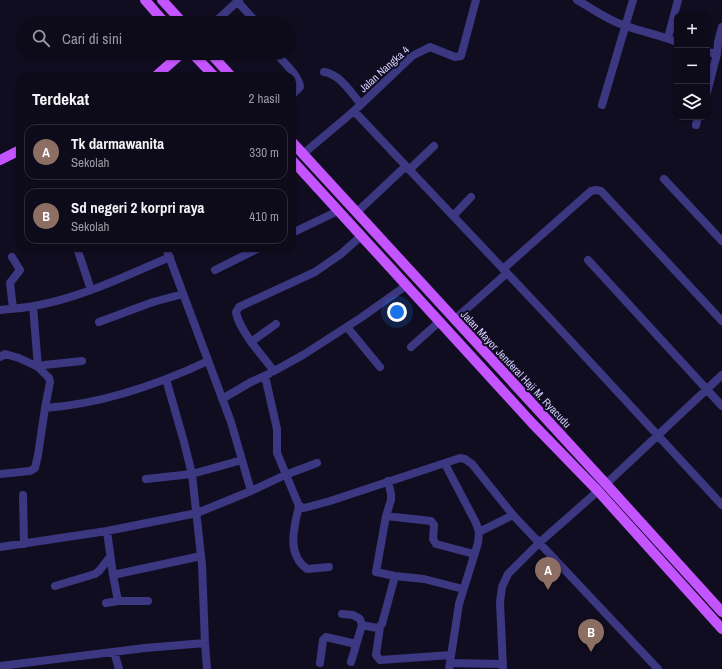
<!DOCTYPE html>
<html lang="id">
<head>
<meta charset="utf-8">
<style>
  :root { --surface:#0d0a19; --page:#1b1826; --text:#f1f3f6; --muted:#9a9aa2; --line:#2d2b38; --accent:#ea580c }
  body { margin:0; font-family:"Archivo Narrow",sans-serif; background:var(--page); color:var(--text) }
  .controls { position:absolute; right:12px; top:12px; display:grid; overflow:hidden; border-radius:8px; box-shadow:0 1px 3px #0004 }
  .controls button { width:36px; height:36px; display:grid; place-items:center; padding:0; border:0; border-bottom:1px solid var(--line); background:var(--surface); color:var(--text); font:20px sans-serif }
  .you { position:absolute; left:397px; top:312px; width:14px; height:14px; margin:-10px; border:3px solid #fff; border-radius:50%; background:#1a73e8; box-shadow:0 0 0 6px #1a73e833 }
  .badge { display:grid; place-items:center; width:26px; height:26px; border-radius:50%; background:var(--accent); color:#fff; font-size:13px; font-weight:700 }
  .pin { position:absolute; translate:-50% -33px; filter:drop-shadow(0 1px 2px #0008) }
  .pin::after { content:''; position:absolute; top:21px; width:14px; height:12px; background:inherit; clip-path:polygon(0 0,100% 0,50% 100%) }
  .list { margin:0; padding:0; list-style:none }
  h2 { display:flex; justify-content:space-between; align-items:center; height:52px; margin:0; padding:0 16px; font-size:17px }
  h2 small { font-size:13px; font-weight:400; color:var(--muted) }
  .list li { display:grid; grid-template-columns:26px 1fr auto; gap:12px; align-items:center; box-sizing:border-box; height:56px; margin:0 8px 8px; padding:0 8px; border:1px solid var(--line); border-radius:12px }
  .list b { display:block; font-size:15px; white-space:nowrap }
  .list p { margin:0; font-size:13px; white-space:nowrap; color:var(--muted) }
  .list em { font-size:13px; font-style:normal; color:var(--muted) }
  .icon { flex:none; width:22px; height:22px; fill:none; stroke:currentColor; stroke-width:2; stroke-linecap:round; stroke-linejoin:round }
  .map { position:relative; flex:none; width:722px; height:669px; overflow:hidden }
  .search { position:absolute; background:var(--surface); box-shadow:0 1px 3px #0004; left:16px; top:16px; width:280px; height:44px; display:flex; align-items:center; gap:10px; box-sizing:border-box; padding:0 14px; border-radius:22px; color:var(--muted); font-size:15px }
  .panel { position:absolute; background:var(--surface); box-shadow:0 1px 3px #0004; left:16px; top:72px; width:280px; height:180px; border-radius:12px }
  .map>svg:first-child { display:block }
  .lines { fill:none; stroke-linecap:round; stroke-linejoin:round }
  .minor { stroke:#3c3781; stroke-width:8 }
  .major { stroke:#c454ff; stroke-width:10 }
  .labels { text-anchor:middle; dominant-baseline:central; stroke-width:4; stroke-linejoin:round; paint-order:stroke }
  .street-label { font-size:11px; fill:#d4cdff; stroke:#110d21 }
</style>
</head>
<body>
<div class="map">
<svg width="722" height="669" viewBox="0 0 722 669">
  <rect width="100%" height="100%" fill="#110d21"/>
  <g class="lines">
    <path class="minor" d="M577,0c16,9 32,21 49,26 17,6 34,9 51,16
      M237,1l20,22
      M214,23l25,-23
      M668,38l10,-38
      M707,52l10,2
      M275,53c7,7 25,24 25,34l-8,8
      M324,72c16,2 27,21 37,32
      M707,92l10,-38 1,-12 4,-15
      M602,105l31,-105
      M354,111l202,214 166,180
      M696,125l2,-8
      M303,154l51,-43 58,-55 18,-9 25,10 6,-1 15,-56
      M409,170l25,-24
      M664,179l58,62
      M357,212l49,-46
      M454,215l17,-18
      M292,233l46,-22
      M77,248l14,42
      M166,248l65,174 20,69
      M12,257l8,13 -10,13 3,25
      M588,260l134,146
      M503,269l88,-78 5,-1 5,1 121,130
      M215,270l44,-22
      M33,306l5,61 11,11 1,4 -5,26c56,-4 112,-23 163,-47
      M0,310c11,-1 23,-2 34,-4 47,-8 91,-30 136,-49
      M454,320l53,-47
      M99,322l54,-20 30,-8
      M276,324l-25,18 23,29 29,-16 59,-38 45,-32
      M347,327l33,40
      M251,342c-6,-9 -13,-19 -15,-30l3,-5 76,-35 26,-18 20,-18
      M411,347l28,-25
      M0,357l5,-3 14,4 19,9 6,-2 38,-4
      M265,376l12,53v24l22,53 5,2 26,-7 130,-43 5,1 7,5 41,51 145,154
      M166,379l18,63 8,32 10,91 3,78 2,26
      M222,399l29,-17 18,-8
      M445,464l31,59 3,9 -1,11 -19,61 -10,65
      M0,474l30,-3 5,-3 3,-13 7,-47
      M146,479l46,-5 50,-14
      M388,481l3,13v6l-5,16 -10,56 19,4 29,3 39,10
      M606,484l116,-109
      M23,495l1,49
      M299,506c-5,21 -13,48 8,63l22,-2
      M386,516l45,5 3,4 -1,14 3,5 38,10
      M107,531l6,44 88,-19
      M479,532l34,-17
      M0,547l107,-16 90,-18 54,-22 34,-16 32,-12
      M55,586l40,-12 4,-3 11,-14
      M118,601h30
      M106,603l12,-2 -5,-26
      M342,614l11,1 7,4 2,6
      M380,627l-4,28 4,5 71,-5
      M114,652l5,17
      M351,662l11,-37 15,3 5,-4 13,-48
      M320,663l3,-23 3,-3 30,7
      M450,663l53,1
      M0,666l145,-18 60,-5
      M503,669l-3,-67 2,-15 6,-13 31,-31 59,-52"/>
    <path class="major" d="M145,0l20,23
      M162,0l21,23
      M192,53l22,23
      M210,53l21,23
      M156,76l26,-23
      M292,142l314,342 116,128
      M0,160l20,-10
      M292,160l240,263 66,68 124,138"/>
  </g>
  <g class="labels">
    <g class="street-label">
      <text transform="translate(384 69) rotate(-42)">Jalan Nangka 4</text>
      <text transform="translate(516 369) rotate(47)">Jalan Mayor Jenderal Haji M. Ryacudu</text>
    </g>
  </g>
</svg>
<div class="controls">
<button>+</button>
<button>−</button>
<button><svg class="icon" aria-label="layers" viewBox="0 0 24 24"><path d="M12 4l9 5-9 5-9-5zM3 14l9 5 9-5"/></svg></button>
</div>
<div class="you"></div>
<div class="pin badge" style="left:548px;top:590px;background:#8d6e63">A</div>
<div class="pin badge" style="left:591px;top:652px;background:#8d6e63">B</div>
<div class="search"><svg class="icon" aria-label="search" viewBox="0 0 24 24"><circle cx="10" cy="10" r="6"/><path d="M15 15l6 6"/></svg>Cari di sini</div>
<section class="panel">
<h2>Terdekat<small>2 hasil</small></h2>
<ul class="list">
<li><span class="badge" style="background:#8d6e63">A</span><div><b>Tk darmawanita</b><p>Sekolah</p></div><em>330 m</em></li>
<li><span class="badge" style="background:#8d6e63">B</span><div><b>Sd negeri 2 korpri raya</b><p>Sekolah</p></div><em>410 m</em></li>
</ul>
</section>
</div>
</body>
</html>
